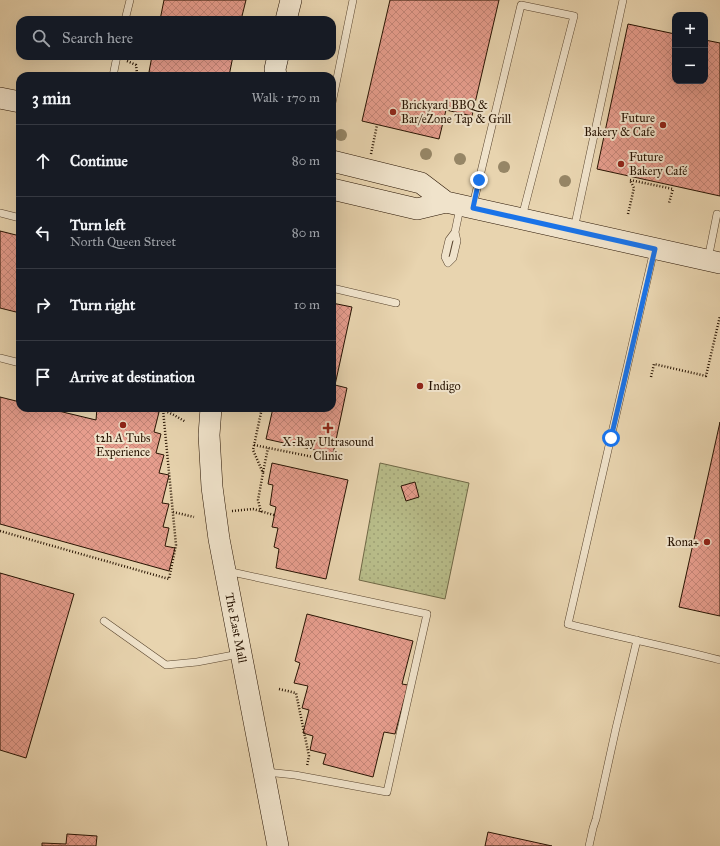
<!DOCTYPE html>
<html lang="en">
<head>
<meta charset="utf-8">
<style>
  :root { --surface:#171b24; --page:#20242c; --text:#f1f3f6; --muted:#9ea1a6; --line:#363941 }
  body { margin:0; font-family:"IM FELL Great Primer",serif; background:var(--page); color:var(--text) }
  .controls { position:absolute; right:12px; top:12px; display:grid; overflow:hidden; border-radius:8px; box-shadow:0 4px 16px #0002 }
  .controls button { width:36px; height:36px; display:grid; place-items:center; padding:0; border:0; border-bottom:1px solid var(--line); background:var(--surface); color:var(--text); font:20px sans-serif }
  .stop { position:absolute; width:12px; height:12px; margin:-9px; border:3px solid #1a73e8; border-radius:50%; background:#fff }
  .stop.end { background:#1a73e8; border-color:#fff; box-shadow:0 1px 4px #0008 }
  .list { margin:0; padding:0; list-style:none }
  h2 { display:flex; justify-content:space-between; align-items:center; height:52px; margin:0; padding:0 16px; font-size:17px }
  h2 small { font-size:13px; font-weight:400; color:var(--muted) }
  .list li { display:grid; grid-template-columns:26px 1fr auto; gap:12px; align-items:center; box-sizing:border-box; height:72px; padding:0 16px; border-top:1px solid var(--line) }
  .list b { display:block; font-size:15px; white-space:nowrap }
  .list p { margin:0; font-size:13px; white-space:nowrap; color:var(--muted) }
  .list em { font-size:13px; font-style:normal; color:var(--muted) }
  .icon { flex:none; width:22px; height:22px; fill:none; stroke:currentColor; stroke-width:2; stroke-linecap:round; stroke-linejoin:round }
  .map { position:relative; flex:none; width:720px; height:846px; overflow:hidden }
  .search { position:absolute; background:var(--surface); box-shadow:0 4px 16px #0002; left:16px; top:16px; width:320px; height:44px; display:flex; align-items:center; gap:10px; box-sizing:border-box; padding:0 14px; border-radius:12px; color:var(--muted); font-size:15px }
  .panel { position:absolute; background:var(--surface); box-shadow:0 4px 16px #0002; left:16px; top:72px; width:320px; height:340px; border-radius:12px }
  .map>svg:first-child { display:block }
  .grass { fill:url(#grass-dots); stroke:#706846 }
  .building { fill:url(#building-cross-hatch); stroke:#271302 }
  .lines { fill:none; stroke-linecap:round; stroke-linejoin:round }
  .service-casing { stroke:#57432d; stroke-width:8 }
  .secondary-casing { stroke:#271302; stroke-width:22 }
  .path { stroke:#271302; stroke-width:2.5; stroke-dasharray:1 2; stroke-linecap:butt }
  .service { stroke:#f0e3cb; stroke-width:7 }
  .secondary { stroke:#f0e3cb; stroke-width:21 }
  .tree { fill:#968666 }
  .route { stroke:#1a73e8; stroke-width:5 }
  .poi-dot { fill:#8f2418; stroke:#f0e3cb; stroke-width:1.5 }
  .labels { text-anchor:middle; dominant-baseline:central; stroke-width:4; stroke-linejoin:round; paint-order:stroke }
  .poi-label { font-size:12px; fill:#271302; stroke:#f0e3cb; text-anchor:start }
  .street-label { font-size:12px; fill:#271302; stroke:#f0e3cb }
</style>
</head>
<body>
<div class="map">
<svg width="720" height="846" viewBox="0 0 720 846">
  <defs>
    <pattern id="grass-dots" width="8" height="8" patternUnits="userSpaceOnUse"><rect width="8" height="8" fill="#b8bc89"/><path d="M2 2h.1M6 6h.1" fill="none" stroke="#9ea175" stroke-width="1.8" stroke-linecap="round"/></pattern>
    <pattern id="building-cross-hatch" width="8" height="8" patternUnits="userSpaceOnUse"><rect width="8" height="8" fill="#e69d8d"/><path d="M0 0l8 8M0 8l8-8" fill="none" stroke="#c58678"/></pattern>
  </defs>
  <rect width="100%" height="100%" fill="#e8d4af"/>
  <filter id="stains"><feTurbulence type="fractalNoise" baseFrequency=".005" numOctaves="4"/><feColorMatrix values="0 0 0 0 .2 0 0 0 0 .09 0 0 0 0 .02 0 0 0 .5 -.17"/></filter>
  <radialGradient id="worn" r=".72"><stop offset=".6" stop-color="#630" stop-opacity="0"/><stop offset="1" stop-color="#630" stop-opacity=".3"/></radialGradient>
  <path class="grass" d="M380,463l89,20 -24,116 -86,-19z"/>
  <path class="building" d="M164,0h82l-5,20h-81z
    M390,0h109l-27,116 -26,-6 -7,29 -77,-18z
    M628,24l47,10v47h30v-41l15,3v153l-123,-27z
    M152,56h81l-4,20h-62l-18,-4z
    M0,231l20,5v77l-20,-5z
    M332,303l20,4 -17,78 12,3 -14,66 -67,-15 7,-31h59z
    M0,397l20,5v6h26l50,12 1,-12h44l18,4 -5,20 7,2 -5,19 8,2 -5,18 10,2 -7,28 7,1 -6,23 6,1 -4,18 10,2 -6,23 -169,-47z
    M720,422v194l-41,-9z
    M272,463l76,17 -22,99 -50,-11 3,-19 -5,-2 4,-19 -6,-1 4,-20 -6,-2 3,-20 -5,-1z
    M415,482l4,15 -13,4 -5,-15z
    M0,573l74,21 -48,164 -26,-8z
    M307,614l106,27 -11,43 6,1 -13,49 -11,-2 -11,45 -50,-13 3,-10 -16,-4 3,-14 -10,-3 6,-23 -7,-2 6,-22 -14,-3 6,-20 -5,-2z
    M488,832l64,14h-67z
    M67,834l30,2 -1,10h-54v-3l24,1z"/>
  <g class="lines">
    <g class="service-casing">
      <path id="service" d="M125,20l5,-20
        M113,76l4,-20
        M332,103l21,-103
        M473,205l48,-200 53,11 -52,201
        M0,213l20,5
        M574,229l49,-229
        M455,232l2,9 -4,17 -5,5 -3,-6 4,-17z
        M455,232l5,-24
        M654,250l-86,374c51,13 102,23 152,36
        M708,259l9,-45
        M332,288l64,15
        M0,358l20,5
        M227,571l200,43 -40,178 -92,-17 -29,-3
        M104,621l62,44 31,-3 42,-8
        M589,846l4,-18 3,-9 20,-91 21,-88"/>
    </g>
    <g class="secondary-casing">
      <path id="secondary" d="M286,20l5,-20
        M276,76l-1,-7 3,-13
        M0,98l20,4
        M332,161l89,22 25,19 274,61
        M332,189l85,20 29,-7
        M211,408l-2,27 3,52 7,52 59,307"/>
    </g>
    <path class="path" d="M127,61l9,4 1,8 3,3
      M371,154l6,-29
      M630,180l43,9 -4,14
      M628,214l6,-26 -4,-8
      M651,377l3,-13 52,12 14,-60
      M254,445l79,16
      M263,472l5,-24
      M232,511l21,-2 21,6
      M173,512l21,5
      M261,512l-3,-12 5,-27 -10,-23 9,-42
      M0,531l169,48 7,-34 -13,-135 11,5 12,7
      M279,689l17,4 13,63 -2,10"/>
    <use href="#service" class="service"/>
    <use href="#secondary" class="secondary"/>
  </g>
  <g class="tree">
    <circle cx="341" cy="135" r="6"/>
    <circle cx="426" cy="154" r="6"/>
    <circle cx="460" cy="159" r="6"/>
    <circle cx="504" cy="167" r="6"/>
    <circle cx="565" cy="181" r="6"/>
  </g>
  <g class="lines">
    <path class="route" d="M479,180l-6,28 182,41 -44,189"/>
  </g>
  <g class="poi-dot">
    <circle cx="393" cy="112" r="4"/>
    <circle cx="663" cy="125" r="4"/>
    <circle cx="621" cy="164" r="4"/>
    <circle cx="420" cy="386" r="4"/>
    <circle cx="123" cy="425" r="4"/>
    <path d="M326 422h4v4h4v4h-4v4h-4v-4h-4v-4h4z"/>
    <circle cx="707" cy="542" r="4"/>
  </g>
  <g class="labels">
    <g class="poi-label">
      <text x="401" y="105">Brickyard BBQ &amp;<tspan x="401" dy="14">Bar/eZone Tap &amp; Grill</tspan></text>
      <text x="655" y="118" text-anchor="end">Future<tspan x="655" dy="14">Bakery &amp; Cafe</tspan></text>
      <text x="629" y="157">Future<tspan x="629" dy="14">Bakery Café</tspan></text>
      <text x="428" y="386">Indigo</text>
      <text x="123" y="438" text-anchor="middle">t2h A Tubs<tspan x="123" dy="14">Experience</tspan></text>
      <text x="328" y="442" text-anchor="middle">X-Ray Ultrasound<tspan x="328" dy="14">Clinic</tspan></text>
      <text x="699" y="542" text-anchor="end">Rona+</text>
    </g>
    <g class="street-label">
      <text transform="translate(236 628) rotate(79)">The East Mall</text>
    </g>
  </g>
  <rect width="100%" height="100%" filter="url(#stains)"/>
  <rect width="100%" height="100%" fill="url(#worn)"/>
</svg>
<div class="controls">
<button>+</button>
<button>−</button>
</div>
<div class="stop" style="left:611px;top:438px"></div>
<div class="stop end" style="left:479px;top:180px"></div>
<div class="search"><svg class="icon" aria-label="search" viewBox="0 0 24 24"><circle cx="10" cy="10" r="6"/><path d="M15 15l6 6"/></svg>Search here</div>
<section class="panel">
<h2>3 min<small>Walk · 170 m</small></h2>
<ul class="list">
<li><svg class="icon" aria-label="ahead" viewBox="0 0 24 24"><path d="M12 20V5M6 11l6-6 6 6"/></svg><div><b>Continue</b></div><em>80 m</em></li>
<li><svg class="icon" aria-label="left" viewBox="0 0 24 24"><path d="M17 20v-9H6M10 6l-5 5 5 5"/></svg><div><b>Turn left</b><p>North Queen Street</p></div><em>80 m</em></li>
<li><svg class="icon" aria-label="right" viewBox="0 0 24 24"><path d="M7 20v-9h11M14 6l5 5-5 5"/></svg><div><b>Turn right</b></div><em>10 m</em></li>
<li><svg class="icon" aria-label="arrive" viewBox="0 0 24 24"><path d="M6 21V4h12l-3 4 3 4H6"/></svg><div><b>Arrive at destination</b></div></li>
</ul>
</section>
</div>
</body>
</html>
